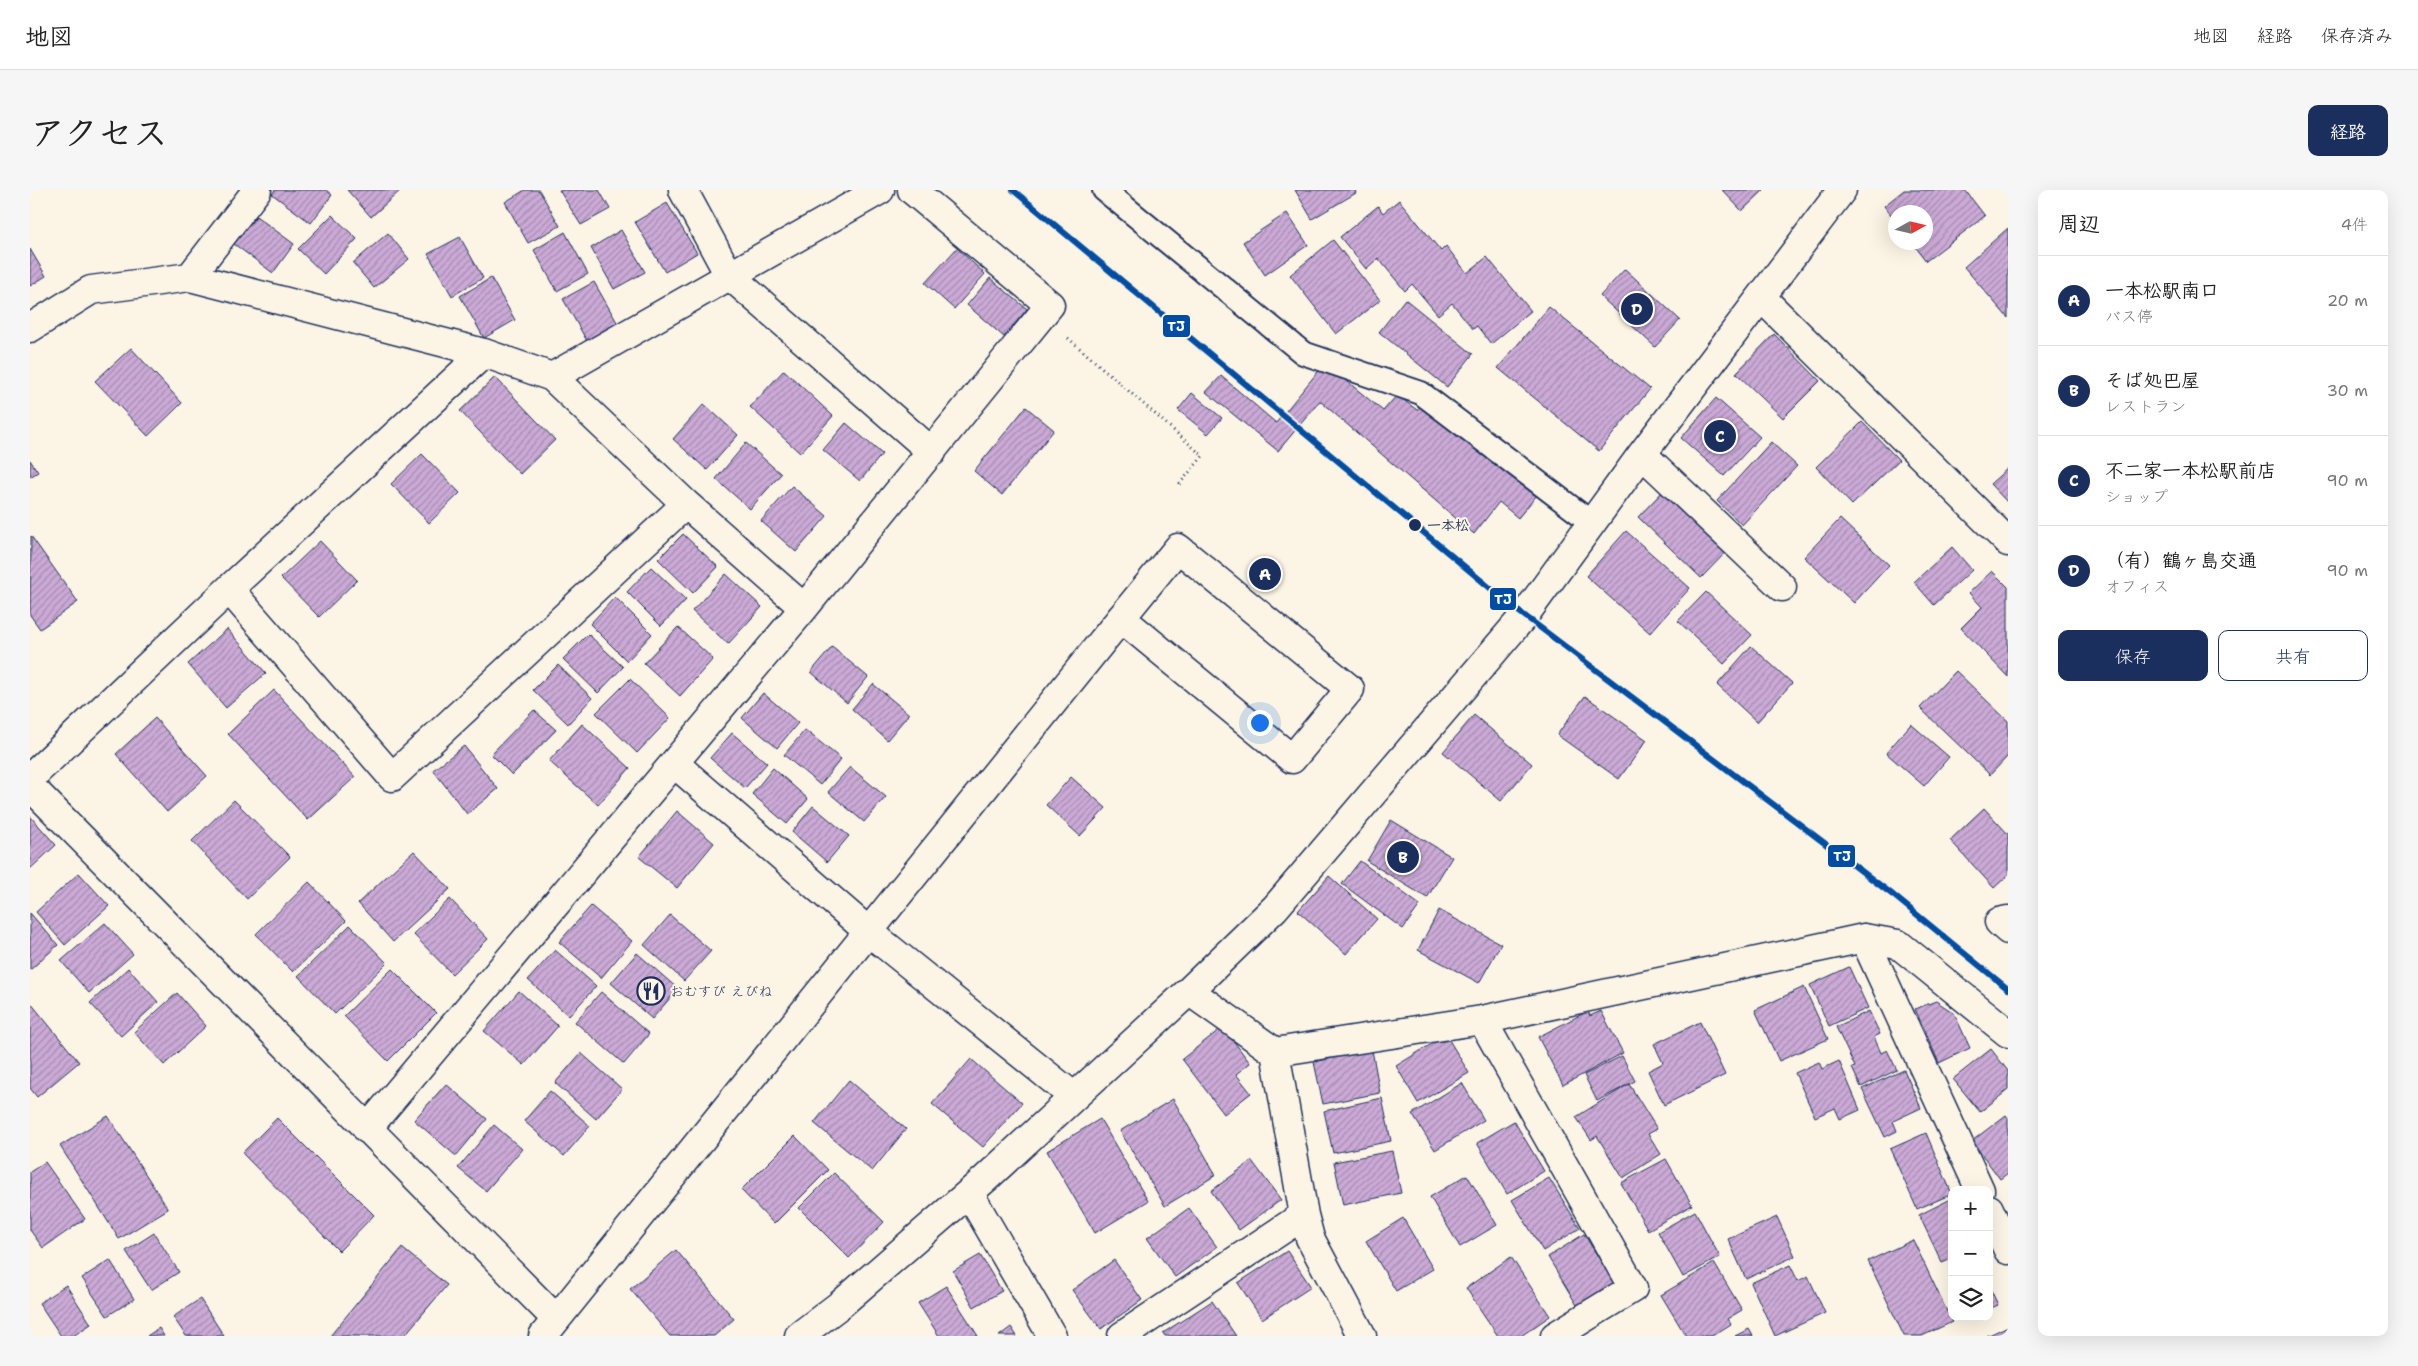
<!DOCTYPE html>
<html lang="ja">
<head>
<meta charset="utf-8">
<style>
  :root { --surface:#fff; --page:#f6f6f6; --text:#222; --muted:#767676; --line:#e0e0e0; --accent:#1b2f5e }
  body { margin:0; font-family:"Shantell Sans","Klee One",sans-serif; background:var(--page); color:var(--text) }
  .controls { position:absolute; right:15px; bottom:15px; display:grid; overflow:hidden; border-radius:10px; box-shadow:0 5px 20px #0002 }
  .controls button { width:45px; height:45px; display:grid; place-items:center; padding:0; border:0; border-bottom:1px solid var(--line); background:var(--surface); color:var(--text); font:25px sans-serif }
  .compass { position:absolute; left:1858px; top:15px; width:45px; height:45px; border-radius:50%; background:var(--surface); box-shadow:0 5px 20px #0002; rotate:82deg }
  .you { position:absolute; left:1229px; top:532px; width:18px; height:18px; margin:-12px; border:4px solid #fff; border-radius:50%; background:#1a73e8; box-shadow:0 0 0 8px #1a73e833 }
  .badge { display:grid; place-items:center; width:32px; height:32px; border-radius:50%; background:var(--accent); color:#fff; font-size:16px; font-weight:700 }
  .pin { position:absolute; translate:-50% -50%; border:2px solid #fff; box-shadow:0 1px 5px #0006 }
  .list { margin:0; padding:0; list-style:none }
  h2 { display:flex; justify-content:space-between; align-items:center; height:65px; margin:0; padding:0 20px; font-size:21px }
  h2 small { font-size:16px; font-weight:400; color:var(--muted) }
  .list li { display:grid; grid-template-columns:32px 1fr auto; gap:15px; align-items:center; box-sizing:border-box; height:90px; padding:0 20px; border-top:1px solid var(--line) }
  .list b { display:block; font-size:19px; white-space:nowrap }
  .list p { margin:0; font-size:16px; white-space:nowrap; color:var(--muted) }
  .list em { font-size:16px; font-style:normal; color:var(--muted) }
  .actions { display:flex; gap:10px; padding:15px 20px }
  .actions a { flex:1; padding:11px 0; border:1px solid var(--accent); border-radius:10px; text-align:center; font-size:18px; color:var(--accent) }
  .actions .main { background:var(--accent); color:#fff }
  .icon { flex:none; width:28px; height:28px; fill:none; stroke:currentColor; stroke-width:2; stroke-linecap:round; stroke-linejoin:round }
  .map { position:relative; flex:none; width:1978px; height:1146px; overflow:hidden; border-radius:10px }
  header { display:flex; align-items:center; gap:30px; box-sizing:border-box; height:70px; padding:0 25px; background:var(--surface); border-bottom:1px solid var(--line) }
  header strong { font-size:24px }
  nav { display:flex; gap:28px; margin-inline-start:auto; font-size:18px }
  .intro { display:flex; align-items:center; justify-content:space-between; box-sizing:border-box; height:120px; padding:0 30px }
  h1 { margin:0; font-size:35px }
  .button { padding:12px 22px; border-radius:10px; background:var(--accent); color:#fff; font-size:18px; font-weight:700 }
  main { display:flex; gap:30px; padding:0 30px }
  aside { flex:1; background:var(--surface); border-radius:10px; box-shadow:0 5px 20px #0002 }
  .map>svg:first-child { display:block }
  .building { fill:url(#building-hatch); stroke:#1b2f5e }
  .lines { fill:none; stroke-linecap:round; stroke-linejoin:round }
  .service-casing { stroke:#1b2f5e; stroke-width:26 }
  .minor-casing { stroke:#1b2f5e; stroke-width:31 }
  .tertiary-casing { stroke:#1b2f5e; stroke-width:31 }
  .path { stroke:#1b2f5e; stroke-width:3; stroke-dasharray:1 4; stroke-linecap:butt }
  .service { stroke:#fcf5e5; stroke-width:22 }
  .minor { stroke:#fcf5e5; stroke-width:28 }
  .tertiary { stroke:#fcf5e5; stroke-width:28 }
  .rail-1-casing { stroke:#fcf5e5; stroke-width:10 }
  .rail-1 { stroke:#004da3; stroke-width:6 }
  .stop-dot { fill:#1b2f5e; stroke:#fcf5e5; stroke-width:2 }
  .labels { text-anchor:middle; dominant-baseline:central; stroke-width:4; stroke-linejoin:round; paint-order:stroke }
  .stop-label { font-size:14px; font-weight:bold; fill:#1b2f5e; stroke:#fcf5e5; text-anchor:start }
  .poi-label { font-size:14px; fill:#1b2f5e; stroke:#fcf5e5; text-anchor:start }
  .line-badge { stroke:#fcf5e5; stroke-width:2 }
  .badge-label { font-size:14px; text-anchor:middle; font-weight:bold; fill:#fff }
</style>
</head>
<body>
<header>
<strong>地図</strong>
<nav><a>地図</a><a>経路</a><a>保存済み</a></nav>
</header>
<div class="intro"><h1>アクセス</h1><a class="button">経路</a></div>
<main>
<div class="map">
<svg width="1978" height="1146" viewBox="0 0 1978 1146">
  <defs>
    <pattern id="building-hatch" width="6" height="6" patternUnits="userSpaceOnUse" patternTransform="scale(1.25)"><rect width="6" height="6" fill="#cbaad6"/><path d="M-1 1l2-2M0 6l6-6M5 7l2-2" fill="none" stroke="#a48bb1"/></pattern>
  </defs>
  <rect width="100%" height="100%" fill="#fcf5e5"/>
  <filter id="ink" filterUnits="userSpaceOnUse"><feTurbulence type="fractalNoise" baseFrequency=".02" numOctaves="2"/><feDisplacementMap in="SourceGraphic" scale="10" xChannelSelector="R" yChannelSelector="G"/><feConvolveMatrix kernelMatrix="1 2 1 2 8 2 1 2 1" color-interpolation-filters="sRGB"/></filter>
  <g filter="url(#ink)">
    <path class="building" d="M245,0h51l6,5 -21,28 -39,-29z
      M317,0h54l-30,27z
      M495,0h14l21,36 -32,17 -23,-41z
      M529,0h40l11,19 -29,16z
      M1265,0h60l1,3 -44,26z
      M1692,0h42l-22,21z
      M1874,0h61l20,26 -59,45 -14,-19h14v-30h-30v9l-12,-15z
      M1369,10l42,51 5,-5 21,27 20,-16 44,54 -40,33 -14,-18 -4,3 -21,-26 -14,12 -26,-31 -7,7 -27,-33 -12,11 -26,-32 38,-31 5,7z
      M637,13l30,50 -32,19 -30,-50z
      M1257,23l21,32 -43,30 -22,-33z
      M302,25l25,24 -33,35 -26,-25z
      M226,26l38,28 -21,29 -39,-29z
      M1978,38v90l-44,-51z
      M591,40l24,42 -31,17 -23,-41z
      M535,42l23,42 -31,17 -23,-41z
      M358,43l21,26 -35,29 -21,-25z
      M430,47l23,41 -31,18 -24,-42z
      M1303,50l47,60 -44,34 -46,-59z
      M927,58l28,26 -31,35 -29,-26z
      M0,59l16,27 -16,10z
      M1595,79l55,51 -25,27 -55,-51z
      M461,88l24,42 -31,18 -24,-42z
      M960,88l37,31 -23,28 -37,-32z
      M564,92l24,42 -31,17 -24,-42z
      M1375,109l68,55 -26,33 -68,-55z
      M1519,117l101,82 -51,62 -101,-83z
      M1744,144l46,47 -37,37 -47,-45z
      M101,158l51,55 -34,33 -53,-55z
      M1295,173l58,48 14,-16 20,15 5,-6 53,45 3,-4 59,50 -19,23 -19,-16 -25,32 -154,-133 -42,50 -72,-59 15,-16 55,47z
      M754,180l49,46 -33,37 -50,-46z
      M465,187l60,63 -35,34 -60,-63z
      M1162,203l30,25 -14,16 -30,-24z
      M1686,208l44,39 -36,39 -43,-38z
      M674,214l34,31 -31,35 -34,-31z
      M996,217l28,23 -52,65 -28,-24z
      M1832,232l37,38 -47,45 -36,-38z
      M816,233l36,31 -22,27 -37,-31z
      M1741,252l26,24 -55,59 -25,-24z
      M716,253l35,31 -31,35 -34,-30z
      M392,264l38,39 -31,30 -38,-39z
      M0,270l8,12 -8,5z
      M1978,278v35l-18,-19z
      M762,296l35,30 -31,36 -35,-31z
      M1636,298l63,61 -28,29 -63,-61z
      M1810,329l49,46 -35,38 -50,-46z
      M1596,341l64,57 -40,45 -64,-57z
      M653,344l35,33 -25,26 -35,-34z
      M1,346l47,66 -38,27 -10,-14z
      M290,351l37,39 -38,37 -38,-39z
      M1922,357l20,23 -38,35 -20,-23z
      M621,377l35,33 -25,26 -34,-34z
      M1962,381l16,16v90l-47,-49 21,-21 -13,-14z
      M696,384l36,33 -34,37 -36,-33z
      M1676,402l46,43 -28,29 -46,-43z
      M585,407l37,37 -25,27 -37,-37z
      M648,437l35,32 -33,37 -36,-33z
      M197,439l39,44 -40,35 -38,-44z
      M558,444l35,33 -25,26 -35,-34z
      M1721,456l41,37 -35,39 -40,-37z
      M802,457l36,30 -21,26 -36,-31z
      M528,475l34,33 -24,26 -35,-34z
      M1926,481l52,50v35l-18,19 -70,-67z
      M600,489l40,39 -33,35 -41,-40z
      M843,494l36,30 -22,26 -35,-31z
      M244,500l81,87 -47,43 -80,-86z
      M733,503l35,30 -21,25 -35,-30z
      M1555,506l62,44 -28,39 -62,-44z
      M504,520l22,20 -44,45 -21,-21z
      M1444,525l58,49 -31,37 -58,-49z
      M125,528l52,58 -40,36 -51,-58z
      M552,534l48,44 -32,37 -49,-44z
      M1881,534l38,33 -25,29 -38,-33z
      M775,540l36,29 -21,26 -36,-30z
      M702,543l35,30 -22,25 -35,-30z
      M434,556l34,43 -31,25 -34,-44z
      M820,577l36,30 -22,25 -36,-30z
      M743,578l35,31 -21,25 -35,-30z
      M1041,587l35,31 -26,28 -34,-31z
      M204,610l56,57 -43,42 -55,-58z
      M783,616l36,30 -22,26 -35,-30z
      M1954,618l24,26v41l-14,13 -44,-48z
      M647,621l37,32 -37,45 -38,-31z
      M0,626l26,29 -26,24z
      M1361,630l61,37 -25,41 -60,-37z
      M384,661l36,38 -57,53 -35,-39z
      M1330,671l60,44 -17,24 -61,-45z
      M49,683l30,33 -44,39 -29,-33z
      M1299,686l48,43 -31,35 -48,-43z
      M279,692l37,39 -53,51 -37,-38z
      M420,709l38,40 -36,35 -39,-40z
      M561,716l41,35 -31,37 -42,-36z
      M1409,720l62,34 -22,39 -61,-33z
      M0,723l28,32 -28,25z
      M640,725l41,36 -27,30 -40,-36z
      M75,733l28,31 -44,39 -28,-32z
      M320,735l37,38 -52,51 -37,-38z
      M525,760l41,36 -27,30 -41,-36z
      M607,763l41,36 -26,30 -41,-36z
      M1819,777l19,41 -39,18 -19,-41z
      M98,778l30,34 -37,34 -31,-33z
      M362,779l44,44 -48,48 -44,-45z
      M1774,797l24,52 -49,22 -24,-51z
      M489,801l39,35 -34,39 -40,-34z
      M571,802l48,42 -25,30 -49,-42z
      M147,803l29,33 -42,39 -30,-33z
      M1906,811l18,12 16,35 -31,15 -24,-54z
      M0,812l49,60 -42,35 -7,-9z
      M1558,821l2,5 11,-5 22,42 -60,32 -25,-48z
      M1839,821l11,23 -6,3 7,16 6,-3 10,20 -36,17 -9,-19 3,-1 -19,-40z
      M1670,832l25,53 -61,30 -16,-34 15,-8 -9,-19z
      M1193,837l27,36 -14,11 15,19 -27,21 -42,-55z
      M1416,845l23,38 -51,30 -22,-37z
      M1961,859l17,22v19l-28,22 -27,-33z
      M1342,860l8,43 -57,11 -9,-42z
      M551,863l41,36 -26,30 -41,-36z
      M1592,866l13,25 -38,20 -13,-26z
      M941,869l51,44 -39,44 -51,-43z
      M1809,871l21,49 -20,9 -5,-11 -20,9 -20,-44 24,-11 3,7z
      M1874,880l17,38 -28,13 4,10 -12,6 -23,-48z
      M819,890l57,49 -34,42 -58,-48z
      M1432,893l22,37 -49,30 -23,-36z
      M416,894l41,35 -31,37 -42,-36z
      M1599,894l28,45 -9,5 13,20 -38,24 -26,-42 -6,4 -15,-23z
      M520,901l40,35 -26,30 -40,-35z
      M1352,908l9,43 -58,12 -9,-42z
      M1143,909l43,76 -51,31 -45,-75z
      M1976,925l2,3v55l-8,6 -28,-38z
      M78,926l60,93 -49,30 -59,-93z
      M247,928l97,97 -35,36 -97,-98z
      M1070,929l48,82 -53,32 -48,-82z
      M1484,931l30,50 -37,23 -30,-51z
      M464,935l28,24 -36,42 -28,-23z
      M1896,943l26,61 -35,15 -27,-60z
      M765,946l33,34 -54,54 -33,-34z
      M1362,961l9,42 -58,12 -9,-43z
      M1636,969l26,46 -44,25 -27,-47z
      M1222,971l29,39 -42,30 -28,-39z
      M15,972l40,57 -42,29 -13,-18v-58z
      M804,983l50,49 -35,36 -50,-50z
      M1437,985l30,50 -37,22 -30,-50z
      M1519,988l31,50 -37,23 -31,-51z
      M1921,1009l1,60 -10,4 -23,-48z
      M1159,1018l28,39 -42,30 -28,-39z
      M1665,1021l25,46 -37,20 -25,-45z
      M1747,1027l18,39 -49,23 -18,-40z
      M1373,1028l30,51 -37,22 -30,-50z
      M124,1043l25,39 -28,18 -25,-39z
      M1554,1044l31,50 -37,23 -30,-50z
      M1883,1050l39,82 -30,14h-18l-36,-75z
      M372,1058l45,37 -43,51h-74z
      M646,1060l58,69 -20,17h-44l-40,-47z
      M1257,1061l24,36 -49,32 -24,-36z
      M950,1065l22,36 -28,16 -21,-36z
      M1481,1067l39,59 -29,20h-23l-32,-48z
      M80,1070l24,39 -27,17 -25,-38z
      M1084,1070l28,40 -41,29 -29,-39z
      M1684,1073l28,47 -15,9 4,5 -19,12h-26l-25,-41z
      M1760,1075l8,16 10,-5 17,37 -50,23 -24,-53z
      M36,1095l25,39 -18,12h-12l-22,-33z
      M916,1096l32,50h-39l-21,-33z
      M1959,1096l9,19 -9,4z
      M170,1109l24,37h-38l-13,-19z
      M1182,1111l24,35h-71l-2,-3z
      M1978,1136v10h-21z
      M981,1137l6,9h-18z
      M129,1138l5,8h-17z
      M1719,1139l4,7h-18z"/>
    <g class="lines">
      <g class="service-casing">
        <path id="service" d="M1074,0l199,163 118,40 171,130"/>
      </g>
      <g class="minor-casing">
        <path id="minor" d="M653,0l46,85 203,177
          M160,87l67,-87
          M1731,107l247,245
          M0,138l61,-38 99,-13 294,76 68,24 134,127 118,104
          M522,187l328,-187
          M1612,264l140,133
          M1148,358l172,141 -58,70 -171,-141z
          M199,399l163,188 294,-273
          M644,573l195,169 204,164
          M0,588l199,-189 255,-236
          M0,596l526,533
          M1978,730l-9,2 9,8
          M1834,748l116,252
          M1159,801l86,61 207,-32 382,-82 34,6 110,89
          M1452,830l151,268 -78,48
          M1245,862l29,163 6,23 52,98
          M337,939l437,-521 246,-303 -138,-115
          M939,1003l83,143
          M1959,1019l19,41
          M769,1146l42,-32 144,-125 204,-188 86,-83 249,-292 118,-162 200,-264
          M1092,1146l182,-121"/>
      </g>
      <g class="tertiary-casing">
        <path id="tertiary" d="M513,1146l578,-718"/>
      </g>
      <path class="path" d="M1038,148l135,118 -26,31"/>
      <use href="#service" class="service"/>
      <use href="#minor" class="minor"/>
      <use href="#tertiary" class="tertiary"/>
      <g class="rail-1-casing">
        <path id="rail-1" d="M983,0l500,417 380,288 115,94"/>
      </g>
      <use href="#rail-1" class="rail-1"/>
    </g>
  </g>
  <defs>
    <g id="restaurant-ring" transform="scale(1.4375)"><circle r="9.5" fill="#fcf5e5" stroke="#1b2f5e" stroke-width="1.5"/><path d="M-5-6h1v4h1v-4h1v4h1v-4h1v5L-1.5 .5V6h-2V.5L-5-1ZM5-6V6H3V1.5H1.5Q1.5-4 5-6Z" fill="#1b2f5e"/></g>
  </defs>
  <g fill-rule="evenodd">
    <use href="#restaurant-ring" x="621" y="801"/>
  </g>
  <circle class="stop-dot" cx="1385" cy="335" r="7"/>
  <g class="labels">
    <g class="stop-label">
      <text x="1397" y="335">一本松</text>
    </g>
    <g class="poi-label">
      <text x="640" y="801">おむすび えびね</text>
    </g>
  </g>
  <g class="line-badge">
    <rect x="1132" y="124" width="29" height="24" rx="5" fill="#004da3"/>
    <rect x="1459" y="397" width="28" height="24" rx="5" fill="#004da3"/>
    <rect x="1797" y="654" width="29" height="24" rx="5" fill="#004da3"/>
  </g>
  <g class="badge-label">
    <text x="1146" y="141">TJ</text>
    <text x="1473" y="414">TJ</text>
    <text x="1812" y="671">TJ</text>
  </g>
</svg>
<div class="controls">
<button>+</button>
<button>−</button>
<button><svg class="icon" aria-label="layers" viewBox="0 0 24 24"><path d="M12 4l9 5-9 5-9-5zM3 14l9 5 9-5"/></svg></button>
</div>
<svg class="compass" viewBox="-18 -18 36 36"><path d="M0-13l5 13h-10z" fill="#e53935"/><path d="M0 13l5-13h-10z" fill="#767676"/></svg>
<div class="you"></div>
<div class="pin badge" style="left:1235px;top:384px">A</div>
<div class="pin badge" style="left:1373px;top:667px">B</div>
<div class="pin badge" style="left:1690px;top:246px">C</div>
<div class="pin badge" style="left:1607px;top:119px">D</div>
</div>
<aside>
<h2>周辺<small>4件</small></h2>
<ul class="list">
<li><span class="badge">A</span><div><b>一本松駅南口</b><p>バス停</p></div><em>20 m</em></li>
<li><span class="badge">B</span><div><b>そば処巴屋</b><p>レストラン</p></div><em>30 m</em></li>
<li><span class="badge">C</span><div><b>不二家一本松駅前店</b><p>ショップ</p></div><em>90 m</em></li>
<li><span class="badge">D</span><div><b>（有）鶴ヶ島交通</b><p>オフィス</p></div><em>90 m</em></li>
</ul>
<div class="actions"><a class="main">保存</a><a>共有</a></div>
</aside>
</main>
</body>
</html>
